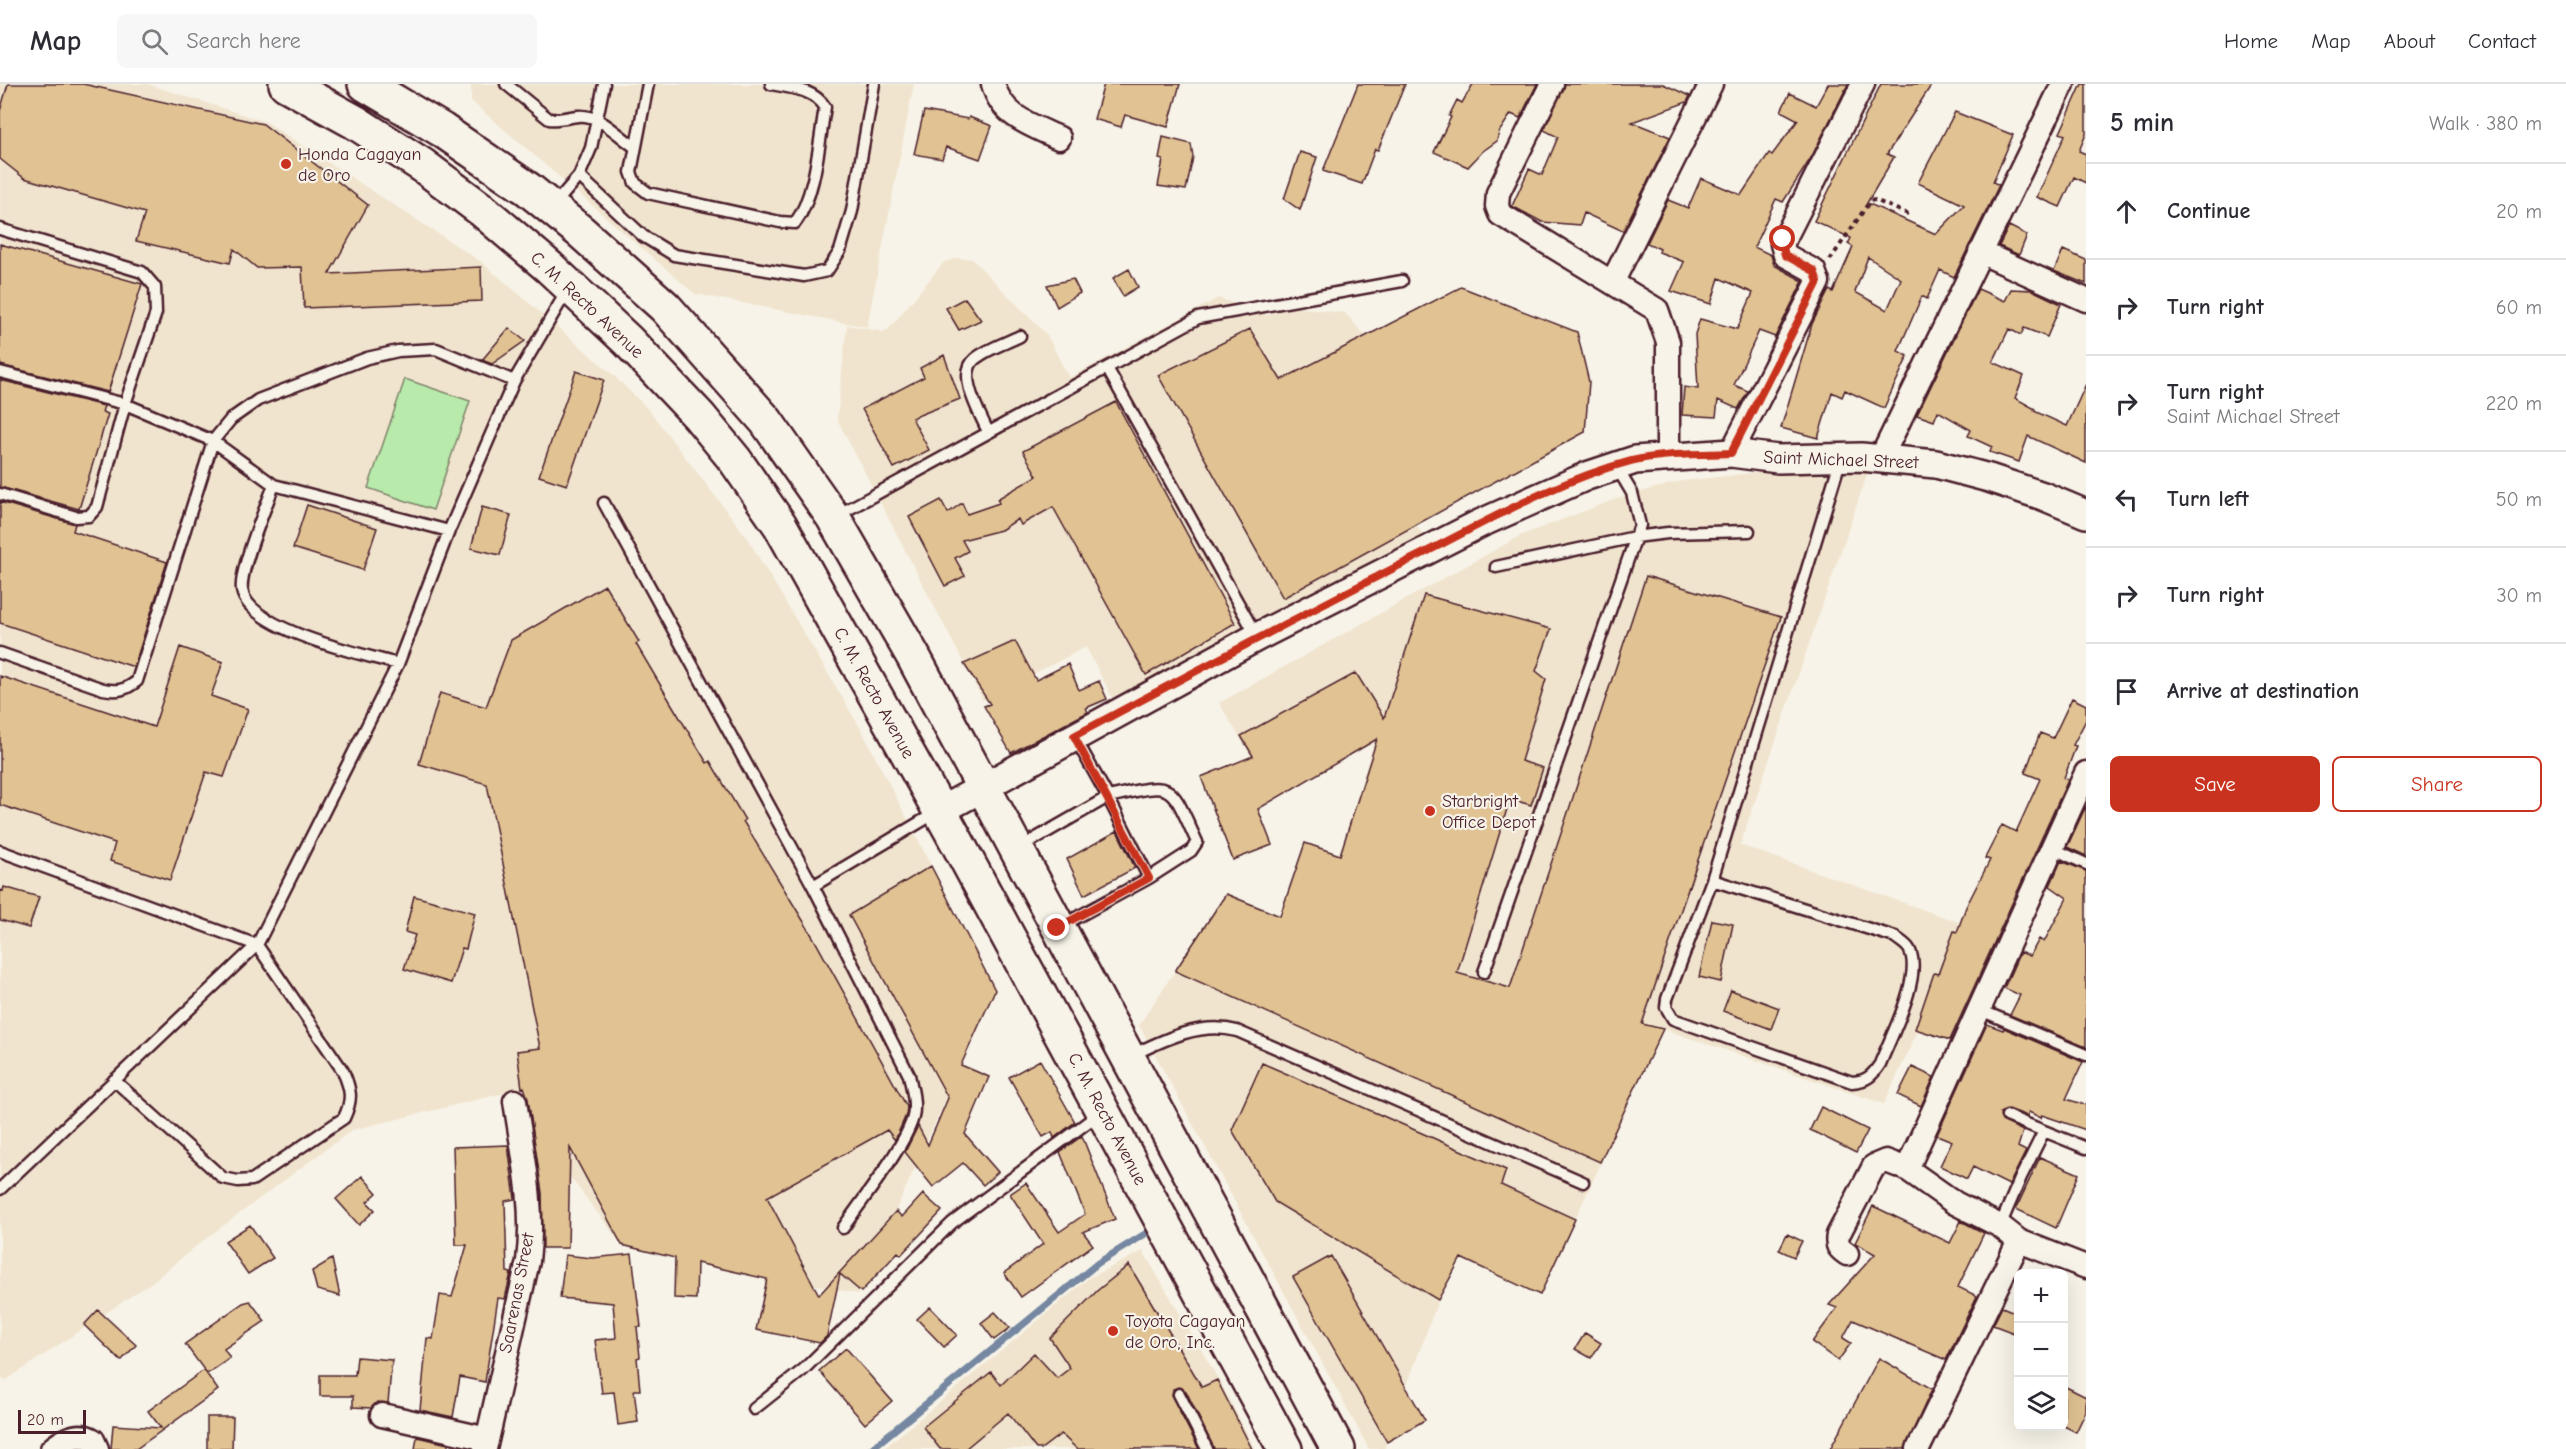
<!DOCTYPE html>
<html lang="en">
<head>
<meta charset="utf-8">
<style>
  :root { --surface:#fff; --page:#f7f7f7; --text:#2b2b33; --muted:#7c7c81; --line:#e1e1e2; --accent:#c8321e }
  body { margin:0; font-family:"Comic Neue",sans-serif; background:var(--page); color:var(--text) }
  .controls { position:absolute; right:18px; bottom:18px; display:grid; overflow:hidden; border-radius:9px; box-shadow:0 6px 24px #0002 }
  .controls button { width:54px; height:54px; display:grid; place-items:center; padding:0; border:0; border-bottom:2px solid var(--line); background:var(--surface); color:var(--text); font:30px sans-serif }
  .scale { position:absolute; left:18px; bottom:15px; width:68px; box-sizing:border-box; padding-left:6px; border:3px solid #4a1f2b; border-top:0; font-size:16px; line-height:21px; white-space:nowrap; color:#4a1f2b; -webkit-text-stroke:4px #f7f3e8; paint-order:stroke }
  .stop { position:absolute; width:18px; height:18px; margin:-14px; border:4px solid #c8321e; border-radius:50%; background:#fff }
  .stop.end { background:#c8321e; border-color:#fff; box-shadow:0 2px 6px #0008 }
  .list { margin:0; padding:0; list-style:none }
  h2 { display:flex; justify-content:space-between; align-items:center; height:78px; margin:0; padding:0 24px; font-size:26px }
  h2 small { font-size:20px; font-weight:400; color:var(--muted) }
  .list li { display:grid; grid-template-columns:39px 1fr auto; gap:18px; align-items:center; box-sizing:border-box; height:96px; padding:0 24px; border-top:2px solid var(--line) }
  .list b { display:block; font-size:22px; white-space:nowrap }
  .list p { margin:0; font-size:20px; white-space:nowrap; color:var(--muted) }
  .list em { font-size:20px; font-style:normal; color:var(--muted) }
  .actions { display:flex; gap:12px; padding:18px 24px }
  .actions a { flex:1; padding:14px 0; border:2px solid var(--accent); border-radius:9px; text-align:center; font-size:21px; color:var(--accent) }
  .actions .main { background:var(--accent); color:#fff }
  .icon { flex:none; width:33px; height:33px; fill:none; stroke:currentColor; stroke-width:2; stroke-linecap:round; stroke-linejoin:round }
  .map { position:relative; flex:none; width:2086px; height:1365px; overflow:hidden }
  header { display:flex; align-items:center; gap:36px; box-sizing:border-box; height:84px; padding:0 30px; background:var(--surface); border-bottom:2px solid var(--line) }
  header strong { font-size:28px }
  nav { display:flex; gap:33px; margin-inline-start:auto; font-size:21px }
  .search { width:420px; height:54px; background:var(--page); display:flex; align-items:center; gap:15px; box-sizing:border-box; padding:0 21px; border-radius:9px; color:var(--muted); font-size:22px }
  main { display:flex }
  aside { flex:1; background:var(--surface) }
  .map>svg:first-child { display:block }
  .built { fill:#f0e4ce }
  .green { fill:#b7eaab; stroke:#80846b; stroke-width:1.5 }
  .lines { fill:none; stroke-linecap:round; stroke-linejoin:round }
  .stream { stroke:#7487a1; stroke-width:7 }
  .building { fill:#e0c293; stroke:#4a1f2b; stroke-width:1.5; fill-rule:evenodd }
  .service-casing { stroke:#4a1f2b; stroke-width:15 }
  .minor-casing { stroke:#4a1f2b; stroke-width:27 }
  .tertiary-casing { stroke:#4a1f2b; stroke-width:32 }
  .trunk-casing { stroke:#4a1f2b; stroke-width:38 }
  .path { stroke:#4a1f2b; stroke-width:4; stroke-dasharray:4.5 4.5; stroke-linecap:butt }
  .service { stroke:#f7f3e8; stroke-width:10 }
  .minor { stroke:#f7f3e8; stroke-width:22 }
  .tertiary { stroke:#f7f3e8; stroke-width:27 }
  .trunk { stroke:#f7f3e8; stroke-width:33 }
  .route { stroke:#c8321e; stroke-width:8 }
  .poi-dot { fill:#c8321e; stroke:#f7f3e8; stroke-width:2 }
  .labels { text-anchor:middle; dominant-baseline:central; stroke-width:4.5; stroke-linejoin:round; paint-order:stroke }
  .poi-label { font-size:18px; fill:#4a1f2b; stroke:#f7f3e8; text-anchor:start }
  .street-label { font-size:18px; fill:#4a1f2b; stroke:#f7f3e8 }
</style>
</head>
<body>
<header>
<strong>Map</strong>
<div class="search"><svg class="icon" aria-label="search" viewBox="0 0 24 24"><circle cx="10" cy="10" r="6"/><path d="M15 15l6 6"/></svg>Search here</div>
<nav><a>Home</a><a>Map</a><a>About</a><a>Contact</a></nav>
</header>
<main>
<div class="map">
<svg width="2086" height="1365" viewBox="0 0 2086 1365">
  <rect width="100%" height="100%" fill="#f7f3e8"/>
  <filter id="ink" filterUnits="userSpaceOnUse"><feTurbulence type="fractalNoise" baseFrequency=".0167" numOctaves="2"/><feDisplacementMap in="SourceGraphic" scale="12" xChannelSelector="R" yChannelSelector="G"/><feConvolveMatrix kernelMatrix="1 2 1 2 8 2 1 2 1" color-interpolation-filters="sRGB"/></filter>
  <g filter="url(#ink)">
    <path class="built" d="M0,0h147l119,38 214,139 130,111 38,37 98,127 115,193 134,261 -137,304 -239,-53 -59,-77 -18,-80 -190,46 -152,113 -48,39 -147,99 -5,-5z
      M471,0h443l-47,243 -172,-33 -224,-193z
      M958,174l14,1 75,76 22,43 149,-80 50,17 19,-9 58,7 29,33 25,154 32,47 -309,169 -36,-69 -103,53 -146,-281 10,-94 36,7 5,-2 56,-68z
      M1761,388h107l-128,373 227,80 -83,179 -221,-75 -123,266 -79,-37 -23,42 -54,149h-15l-230,-424 88,-132 89,37 58,-188 -97,56 -58,-95 303,-168 99,-38 61,-16z
      M1143,1167l77,131 35,67h-372l206,-171z"/>
    <path class="green" d="M405,295l65,22 -37,109 -65,-22z"/>
    <g class="lines">
      <path class="stream" d="M871,1365l227,-186 47,-29"/>
    </g>
    <path class="building" d="M8,0h75l180,40 105,81 -39,69 152,-7 1,34 -178,7 -2,-41 -45,1 -23,-19 -4,14 -94,-22 9,-28 -121,-35 -24,-19v-48z
      M1104,0h76l-12,43 -43,-12 -4,12 -27,-8z
      M1358,0h47l-27,66 -3,-1 -13,35 -39,-13z
      M1473,0h64l-17,34 -9,-4 -12,18 -2,9 -14,10 -15,16 -34,-15 17,-35 -2,-1 8,-16 5,3z
      M1565,0h98l27,12 -3,6 -55,20 38,15 -47,94 -39,-18 -4,12 -38,-3 -30,-16 17,-37 13,6 16,-38 -14,-7z
      M1828,0h20l-37,74 -28,44 -7,-3 -22,48 17,8 3,10 29,16 -28,56 -16,-6 -25,54 14,6 -10,18 -20,-9 -2,17 -34,-2 2,-28 14,2 -3,-55 5,-15 37,10 16,-36 -34,-15 -8,26 -40,-13 13,-29 -25,-10 1,-3 -13,-6 21,-43 20,8 13,-30 40,17 28,-42 3,2 26,-35 -17,-9 9,-18 26,13z
      M1881,0h51l-45,70 7,3 -27,46 69,31 28,-29 -46,-22 37,-71 58,23 -20,47 6,3 -45,92 -14,-7 -13,29 -5,-3 -24,55 10,5 -24,52 -39,-18 -3,7 -10,-5 -14,46 -37,-10 31,-104 17,-34 4,2 20,-45 -5,-3 3,-6 -37,-17zM1868,173l33,22 -14,31 -32,-18z
      M2082,0h4v50l-7,17 7,3v29l-12,-6 -14,30 -23,-10 28,-62 -5,-2z
      M924,27l44,8 1,-2 23,9 -12,33 -34,-12 -4,12 -28,-5z
      M1163,53l28,7 2,13 -7,33 -28,-4 5,-26 -4,-1z
      M1300,68l17,5 -17,53 -16,-11z
      M2009,142l18,9 -8,20 -20,-9z
      M0,160l142,40 -34,108 -108,-27z
      M2063,166l23,10v24l-32,-13z
      M1129,185l9,18 -15,9 -10,-18z
      M1073,195l7,14 -23,14 -10,-22z
      M1461,203l116,45 12,50 -4,50 -302,166 -125,-223 92,-46 31,51z
      M1978,205l27,12 6,-12 21,1 29,14 -14,33 -23,-9 -3,7 -12,-6 -16,33 31,14 -9,22 20,11 -1,2 33,15 19,-42v79l-58,-27 -9,26 -29,-10 2,-5 -24,-11 3,-6 -33,-19 -4,10 -17,-6z
      M965,214l16,22 -22,10 -13,-22z
      M509,244l16,13 -33,23 -10,-4z
      M944,271l16,44 -48,19 17,32 -35,18 -32,-59 62,-32 -4,-9z
      M576,287l28,9 -37,105 -28,-9z
      M0,296l104,26 -2,6 6,2 -29,95 -79,-22z
      M1116,318l119,221 -89,52 -93,-168 -32,18 -3,-6 -17,11 -39,10 6,11 -13,7 10,18 -20,10 -36,-69 32,-17 7,13 14,-10 5,11 32,-11 -2,-4 40,-23 -14,-25z
      M0,418l75,22 -2,7 94,31 -33,105 -134,-44z
      M307,421l70,23 -14,42 -70,-22z
      M482,423l29,8 -11,40 -29,-7z
      M1646,492l135,41 -139,407 21,5 -63,133 -425,-191 51,-77 54,22 25,-73 35,12 37,-116 -119,70 14,36 -39,15 -32,-83 52,-21 -12,-20 115,-63 28,45 40,-123 127,34 -15,42 10,8 -25,82 22,7 -12,37 -21,-6 -53,174 53,15z
      M605,501l34,57 -3,2 35,59 36,60 3,-2 35,59 -2,1 70,116 94,170 -1,8 -11,25 -8,-10 -120,67 52,98 77,-84 6,6 21,-23 19,17 -41,44 -3,-3 -37,40 -21,-18 -13,62 -7,7 -64,-13 11,-51 -70,-16 -1,36 -22,-1 1,-40 -53,-13 -52,-97 -2,100h-25l-1,-55 -14,-94 -4,-12 -2,1 -5,-37 23,-3 -53,-264 -68,-20 21,-71 46,14 25,-67z
      M1015,557l21,39 32,-16 11,26 20,-9 8,18 -21,9 2,4 -77,41 -27,-47 6,-2 -26,-40z
      M180,563l43,15 -12,34 37,13 -24,68 -18,-5 -36,108 -60,-19 5,-18 -115,-38v-129l154,51z
      M2072,614l14,7v15l-13,25 3,1 -12,32 4,2 -118,260 -35,-11 19,-56 4,1 16,-43 3,1 9,-25 24,-47 -5,-2 17,-33 14,7 24,-53 -15,-6 15,-40 13,5z
      M2086,722v50l-19,-9z
      M1117,747l18,37 -51,27 -17,-36z
      M2061,777l25,10v176l-76,-32 10,-20 -16,-7 16,-36 10,4 9,-17 5,3 23,-44 -17,-12z
      M931,782l64,124 -34,75 28,12 -24,57 33,38 -15,13 -20,-22 -30,24 -28,-35 13,-26 10,19 20,-47 -99,-183z
      M4,803l35,10 -10,31 -29,-8v-30l3,1z
      M414,812l61,17 -9,36 -4,-1 -11,35 -47,-14 11,-34 -10,-3z
      M1712,836l21,4 -12,58 -22,-5z
      M1731,906l48,18 -8,21 -48,-18z
      M1987,940l16,6 1,-2 79,34 -17,37 20,6v25l-44,-15 -1,3 -12,-6 -2,4 -18,-7 -9,4 2,8 21,10 -5,16 8,4 -17,34 -36,-18 -6,12 -27,-13 12,-25 -15,-6z
      M1040,976l35,62 -21,16 -2,-6 -9,5 -34,-60z
      M1262,979l244,107 -5,15 74,34 -35,76 -79,-37 -23,42 -163,-98 -43,-72z
      M1912,983l22,10 -13,29 -23,-11z
      M1821,1023l47,23 -12,23 -46,-23z
      M1082,1052l33,83 -32,13 10,13 -72,52 -17,-24 39,-29 -33,-50 16,-11 33,49 26,-18 -25,-62z
      M508,1061l7,54 -10,2 2,71 4,1 -6,26 -7,-1 -13,84 -25,-5 -7,40 -33,-7 7,-72 6,1 7,-44 12,2 15,-52h-11l-3,-98z
      M2040,1073l39,17 -23,54 -40,-19z
      M362,1092l15,17 -10,9 8,8 -16,15 -23,-26z
      M1873,1122l77,37 11,-22 23,12 -26,54 19,9 -31,64 -93,-40 -10,18 8,5 -13,18 -26,-19 25,-34 -8,-3 46,-51 -20,-11z
      M250,1141l23,33 -25,16 -23,-33z
      M1787,1150l15,7 -8,16 -15,-7z
      M632,1170l9,73h-4l3,30 -3,1 3,32h-6l4,32 -20,3 -4,-33 -12,1 -7,-53 21,-2 -3,-35 -53,-5 5,-43 27,3z
      M1331,1172l94,164 -38,22 -94,-165z
      M332,1175l8,37 -23,-6 -5,-19z
      M1129,1181l73,122 15,-7 35,69h-38l-28,-58 -7,-4 -6,2 -1,8 27,52h-122l-16,-15 -20,15h-5l-28,-36 -43,36h-25l-17,-22 68,-55 10,13 33,-32 23,25 13,-10 -20,-30 48,-48z
      M250,1217l15,20 -41,28 6,9 -23,16 -22,-30 58,-41z
      M930,1223l27,28 -13,12 -27,-28z
      M2002,1223l17,7v21l-26,-10z
      M98,1226l38,35 -15,16 -37,-36z
      M995,1228l15,16 -16,12 -13,-17z
      M1585,1249l16,10 -10,15 -16,-9z
      M846,1264l46,53 -27,23 -46,-53z
      M357,1273l35,3 -4,43 -11,-1 -6,6 -18,-1v-11h-33v-21h35z
      M1879,1274l53,31 -27,60h-75z
      M204,1286l14,20 -82,59h-25l2,-24 48,3 -13,-17z
      M2064,1302l22,11v14l-10,21 -12,-6z
      M207,1333h26l-1,32h-25z
      M417,1353l31,7v5h-33z"/>
    <g class="lines">
      <g class="service-casing">
        <path id="service" d="M506,0l43,35c10,1 19,-2 29,-3 22,-2 39,19 57,31
          M648,0l-17,88 4,11 13,10 132,29 15,1c21,-28 24,-81 30,-116 -11,-18 -34,-19 -54,-23
          M579,92l64,60 31,19 130,21 23,-5 13,-20 12,-40 22,-127
          M554,121l25,-29 12,-28 13,-64
          M0,145l142,43 13,15 1,26 -31,91 -28,103 -8,9 -13,1 -76,-23
          M1107,284l150,269
          M0,288l125,32 88,37 61,44c-8,22 -35,85 -32,105 6,40 120,64 156,74
          M988,348c-7,-17 -32,-57 -13,-73 12,-10 31,-16 45,-23
          M274,401l175,46
          M604,419l209,383 96,189c3,14 7,28 4,42 -8,30 -52,84 -70,111
          M836,432l362,-198 204,-37
          M1496,483l139,-30 33,-4 81,-2
          M0,569l103,36c15,3 23,1 34,-8l76,-240 18,-22 27,-19 109,-42 31,-7 38,-2 78,32
          M1074,652l34,61c68,-15 60,-17 89,45l-6,9 -42,27
          M1019,764l89,-51 41,81 -88,48
          M2052,764l34,16
          M0,767l257,94 86,126c8,19 10,28 1,47l-92,62 -14,1 -15,-3 -109,-98
          M1712,796l183,57c5,4 11,7 14,12 15,26 -19,89 -29,115 -8,12 -13,17 -28,18l-179,-63 -7,-12 1,-8 45,-119 129,-422
          M813,802l124,-74
          M1484,888l156,-447 -8,-32 -16,-27
          M1978,925l108,46
          M1130,972c33,-16 70,-35 107,-25l346,151
          M2007,1032l79,32
          M0,1105l257,-244 141,-281 51,-133 65,-150 54,-92
          M2000,1142l21,-49 23,-46
          M1179,1310l28,55
          M754,1325l49,-39 149,-147 148,-110"/>
      </g>
      <g class="minor-casing">
        <path id="minor" d="M993,0c9,33 38,41 66,54
          M1552,0l-54,109 -1,13 3,8 157,96 11,32v114
          M1980,168l106,48
          M1613,197l98,-197
          M1731,369l87,-171 -4,-11 -29,-16 -3,-11 81,-160
          M1881,374l182,-374
          M1907,1085l179,-396
          M1847,1170c-9,-6 -11,-9 -9,-19l36,-69 12,-5 21,8 48,34 45,23 19,15 67,26
          M382,1331l105,24
          M52,1365c12,-10 26,-18 41,-9l4,9
          M485,1365l43,-188c7,-54 -5,-106 -13,-160
          M1918,1365l101,-208"/>
      </g>
      <g class="tertiary-casing">
        <path id="tertiary" d="M940,727l317,-174 222,-113 108,-48 48,-16 96,-7 47,6 83,-2 75,7 53,14 54,18 43,18"/>
      </g>
      <g class="trunk-casing">
        <path id="trunk" d="M286,0l69,38 67,43 60,45 67,57 79,74 71,75 36,44 45,65 170,304 335,620
          M365,0l77,46 86,59 53,43 84,75 101,114 67,96 80,139 425,793"/>
      </g>
      <path class="path" d="M1830,176l40,-59 5,-1 35,15"/>
      <use href="#service" class="service"/>
      <use href="#minor" class="minor"/>
      <use href="#tertiary" class="tertiary"/>
      <use href="#trunk" class="trunk"/>
    </g>
  </g>
  <g class="lines" filter="url(#ink)">
    <path class="route" d="M1057,844l92,-50 -75,-142c116,-62 232,-124 350,-183 67,-34 135,-73 207,-92 32,-8 67,-6 100,-8l87,-171 -4,-11 -29,-16 -3,-11 1,-5"/>
  </g>
  <g class="poi-dot">
    <circle cx="286" cy="80" r="6"/>
    <circle cx="1430" cy="727" r="6"/>
    <circle cx="1113" cy="1247" r="6"/>
  </g>
  <g class="labels">
    <g class="poi-label">
      <text x="298" y="70">Honda Cagayan<tspan x="298" dy="21">de Oro</tspan></text>
      <text x="1442" y="717">Starbright<tspan x="1442" dy="21">Office Depot</tspan></text>
      <text x="1125" y="1237">Toyota Cagayan<tspan x="1125" dy="21">de Oro, Inc.</tspan></text>
    </g>
    <g class="street-label">
      <text transform="translate(587 221) rotate(43)">C. M. Recto Avenue</text>
      <text transform="translate(1841 376) rotate(2)">Saint Michael Street</text>
      <text transform="translate(874 609) rotate(61)">C. M. Recto Avenue</text>
      <text transform="translate(1107 1035) rotate(62)">C. M. Recto Avenue</text>
      <text transform="translate(517 1209) rotate(-79)">Saarenas Street</text>
    </g>
  </g>
</svg>
<div class="controls">
<button>+</button>
<button>−</button>
<button><svg class="icon" aria-label="layers" viewBox="0 0 24 24"><path d="M12 4l9 5-9 5-9-5zM3 14l9 5 9-5"/></svg></button>
</div>
<div class="scale">20 m</div>
<div class="stop" style="left:1783px;top:155px"></div>
<div class="stop end" style="left:1057px;top:844px"></div>
</div>
<aside>
<h2>5 min<small>Walk · 380 m</small></h2>
<ul class="list">
<li><svg class="icon" aria-label="ahead" viewBox="0 0 24 24"><path d="M12 20V5M6 11l6-6 6 6"/></svg><div><b>Continue</b></div><em>20 m</em></li>
<li><svg class="icon" aria-label="right" viewBox="0 0 24 24"><path d="M7 20v-9h11M14 6l5 5-5 5"/></svg><div><b>Turn right</b></div><em>60 m</em></li>
<li><svg class="icon" aria-label="right" viewBox="0 0 24 24"><path d="M7 20v-9h11M14 6l5 5-5 5"/></svg><div><b>Turn right</b><p>Saint Michael Street</p></div><em>220 m</em></li>
<li><svg class="icon" aria-label="left" viewBox="0 0 24 24"><path d="M17 20v-9H6M10 6l-5 5 5 5"/></svg><div><b>Turn left</b></div><em>50 m</em></li>
<li><svg class="icon" aria-label="right" viewBox="0 0 24 24"><path d="M7 20v-9h11M14 6l5 5-5 5"/></svg><div><b>Turn right</b></div><em>30 m</em></li>
<li><svg class="icon" aria-label="arrive" viewBox="0 0 24 24"><path d="M6 21V4h12l-3 4 3 4H6"/></svg><div><b>Arrive at destination</b></div></li>
</ul>
<div class="actions"><a class="main">Save</a><a>Share</a></div>
</aside>
</main>
</body>
</html>
